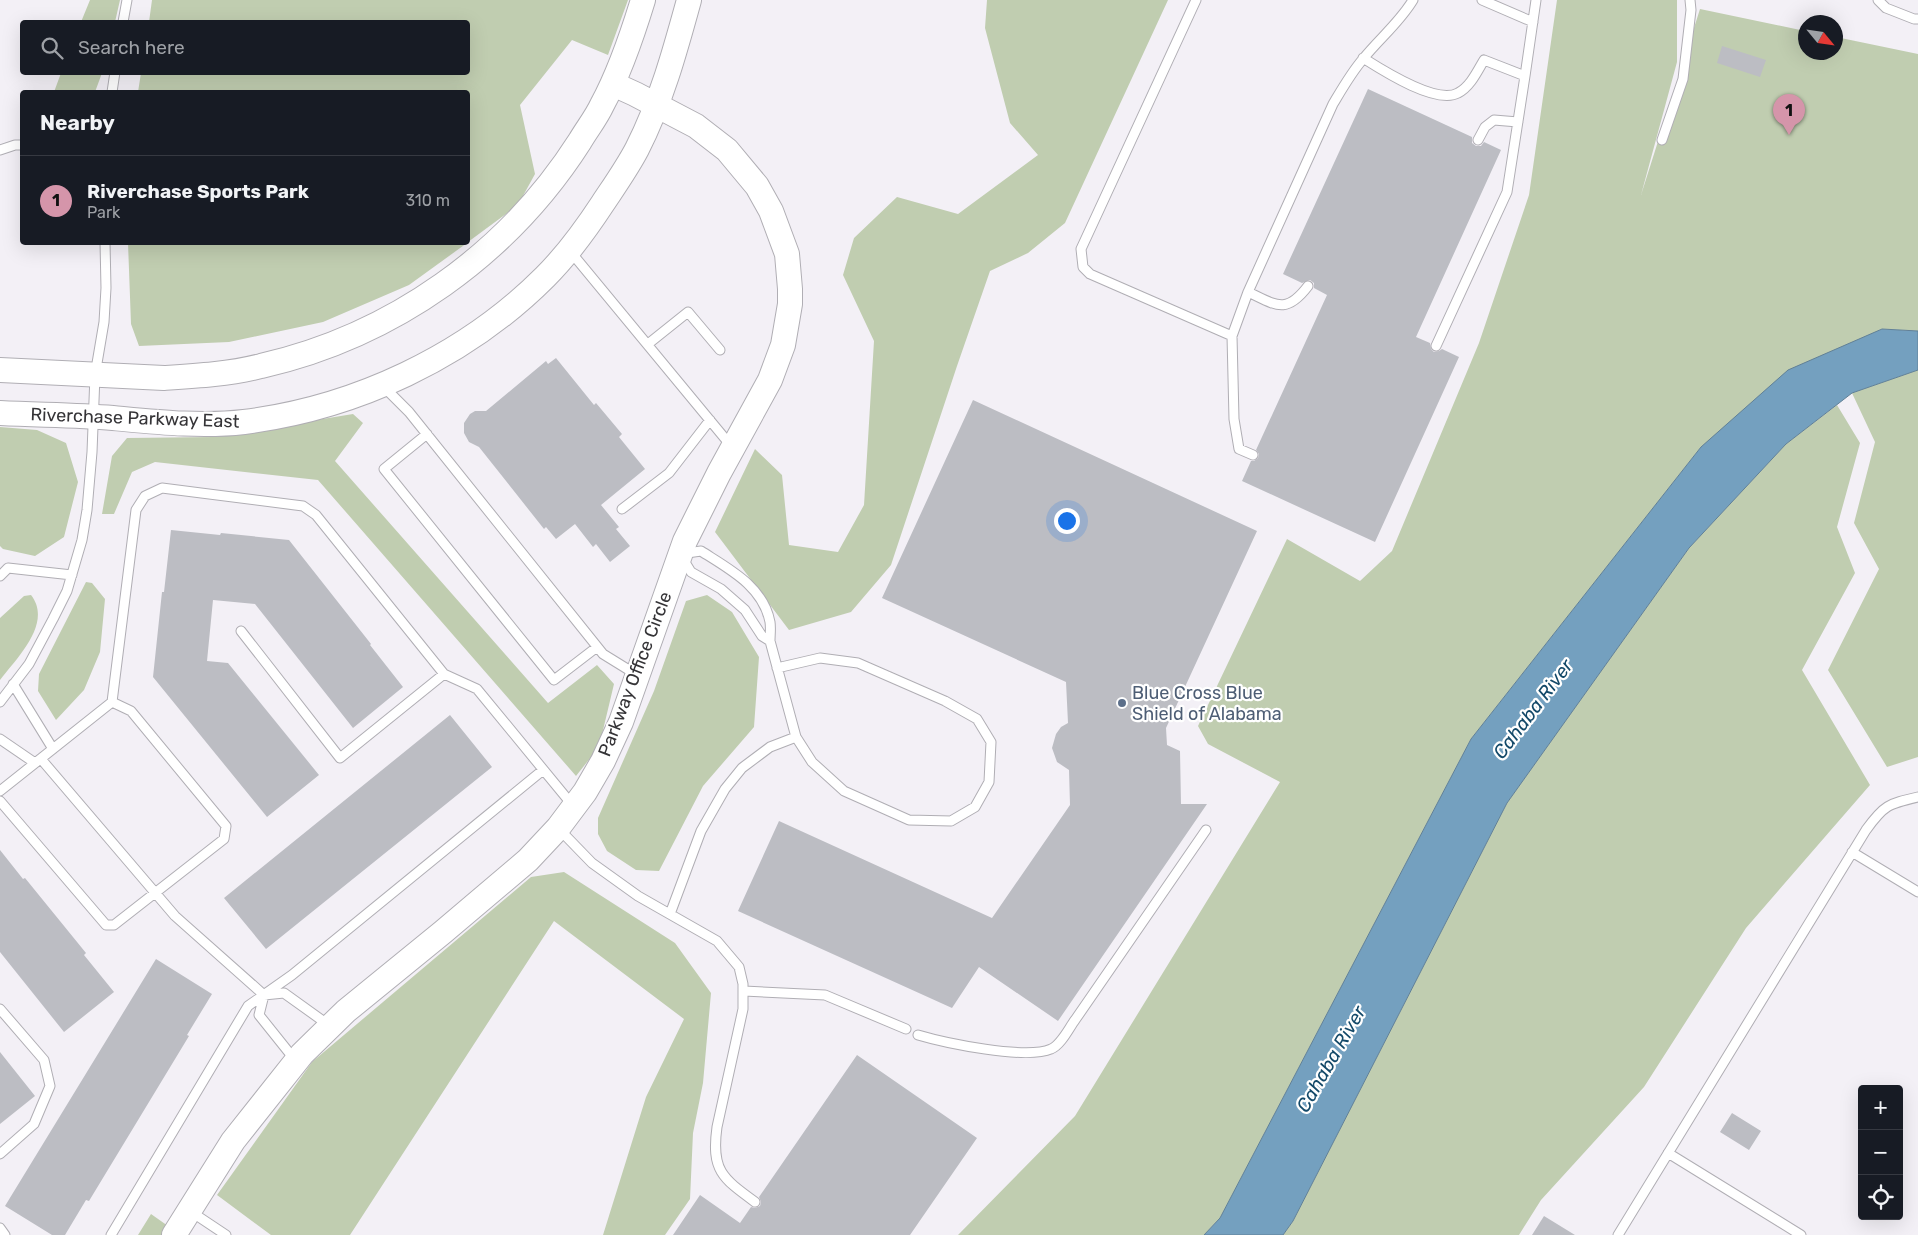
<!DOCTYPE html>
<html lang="en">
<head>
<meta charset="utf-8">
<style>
  :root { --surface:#171b24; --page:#20242c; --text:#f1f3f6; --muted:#9ea1a6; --line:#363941; --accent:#d595aa }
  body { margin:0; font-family:Rubik,sans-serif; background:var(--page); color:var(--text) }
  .controls { position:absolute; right:15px; bottom:15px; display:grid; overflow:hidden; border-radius:5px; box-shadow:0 5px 20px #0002 }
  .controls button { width:45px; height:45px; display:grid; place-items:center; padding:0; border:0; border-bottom:1px solid var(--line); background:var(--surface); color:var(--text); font:25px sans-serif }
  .compass { position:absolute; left:1798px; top:15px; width:45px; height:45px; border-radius:50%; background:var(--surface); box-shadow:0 5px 20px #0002; rotate:119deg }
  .you { position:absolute; left:1066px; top:520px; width:18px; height:18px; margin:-12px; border:4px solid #fff; border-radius:50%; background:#1a73e8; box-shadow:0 0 0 8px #1a73e833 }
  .badge { display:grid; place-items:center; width:32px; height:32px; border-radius:50%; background:var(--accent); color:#111; font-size:16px; font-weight:700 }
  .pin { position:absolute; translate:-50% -41px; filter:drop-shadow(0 1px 2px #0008) }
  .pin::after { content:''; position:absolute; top:26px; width:18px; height:15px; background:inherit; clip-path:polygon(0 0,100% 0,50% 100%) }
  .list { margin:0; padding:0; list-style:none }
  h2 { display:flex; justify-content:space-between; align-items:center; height:65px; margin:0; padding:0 20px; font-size:21px }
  h2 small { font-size:16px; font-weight:400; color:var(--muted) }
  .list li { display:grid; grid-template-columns:32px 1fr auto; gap:15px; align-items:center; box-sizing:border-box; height:90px; padding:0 20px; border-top:1px solid var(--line) }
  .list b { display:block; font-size:19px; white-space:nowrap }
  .list p { margin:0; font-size:16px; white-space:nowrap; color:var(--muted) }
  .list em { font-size:16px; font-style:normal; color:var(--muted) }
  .icon { flex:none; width:28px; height:28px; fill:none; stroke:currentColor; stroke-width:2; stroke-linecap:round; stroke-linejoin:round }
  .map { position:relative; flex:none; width:1918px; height:1235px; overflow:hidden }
  .search { position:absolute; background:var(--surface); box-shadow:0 5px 20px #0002; left:20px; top:20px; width:450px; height:55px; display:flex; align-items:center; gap:12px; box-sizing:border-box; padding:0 18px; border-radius:5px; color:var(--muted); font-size:19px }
  .panel { position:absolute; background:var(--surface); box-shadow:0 5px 20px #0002; left:20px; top:90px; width:450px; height:155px; border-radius:5px }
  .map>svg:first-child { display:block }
  .green { fill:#c0cdb0 }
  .water { fill:#74a0bf; stroke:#618096 }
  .building { fill:#bcbdc3 }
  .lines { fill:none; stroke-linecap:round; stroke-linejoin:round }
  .lane-casing { stroke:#b0aeb4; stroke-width:11 }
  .secondary-casing { stroke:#b0aeb4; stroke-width:26 }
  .lane { stroke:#fff; stroke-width:9 }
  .secondary { stroke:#fff; stroke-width:24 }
  .service-dot { fill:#5c6f8a; stroke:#fff; stroke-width:2 }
  .labels { text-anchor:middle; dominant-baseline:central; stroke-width:4.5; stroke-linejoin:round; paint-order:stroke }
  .street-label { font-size:18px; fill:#353437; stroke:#fff }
  .service-label { font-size:18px; fill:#4e5e75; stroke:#fff; text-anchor:start }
  .water-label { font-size:19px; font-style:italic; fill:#134969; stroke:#fff }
</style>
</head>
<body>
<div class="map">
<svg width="1918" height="1235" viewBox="0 0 1918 1235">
  <rect width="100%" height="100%" fill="#f3f0f6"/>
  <path class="green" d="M90,0h30l-5,22h-34z
    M152,0h476l-20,55 -36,-15 -52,65 15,69 -17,31 -50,37v-150h-330l3,-19 327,-1v-50h-319z
    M987,0h181l-103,223 -37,30 -38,18 -33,95 -66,199 -40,47 -62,18 -74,-98 40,-83 27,26 7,70 49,7 26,-47 10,-164 -31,-66 11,-37 43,-41 61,17 80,-59 -28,-32 -25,-95z
    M1557,0h120v62l-36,133 59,-186 105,22 1,21h30v-15l82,17v277l-37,-2 -180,118 -230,292 -251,479 -16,17h-246l117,-119 205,-334 -72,-38 -10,-18 89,-187 73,42 32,-30 87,-208 50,-148z
    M61,73v-1l41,1 -7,19h-41z
    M128,243v-1l339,1 -58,42 -86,37 -94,20 -90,4 -8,-22z
    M1918,370v387l-31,10 -59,-97 51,-101 -25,-46 21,-81 -23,-49z
    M1837,405l23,38 -23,84 18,46 -53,97 68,115 -124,143 -102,159 -103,113 -22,35h-236l10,-14 214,-418 182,-255 97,-104z
    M353,414l10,9 -28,38 213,242 49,-38 17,19 -15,63 -23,29 -258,-296 -163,-18 -23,10 -18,42h-12l10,-58 15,-18 86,-1z
    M0,427l37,3 29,13 12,39 -14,55 -29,19 -32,-7 -3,-3z
    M86,582l6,1 13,16 -5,53 -16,38 -28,30 -18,-29 1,-17z
    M31,595c22,28 -14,63 -31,85v-62l24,-22z
    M707,595l25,17 27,45 -5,70 -51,59 -44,85 -23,-1 -29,-19 -9,-17v-16l56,-127 32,-90z
    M564,872l111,71 36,50 -8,90 -10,50 -3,66 -25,36h-62l43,-138 38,-78 -130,-98 -204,314h-79l-54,-40 95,-133 219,-185z
    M151,1214l17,12 -5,9h-25z"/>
  <path class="water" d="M1882,329l36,2v39l-66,23 -66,51 -97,104 -182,255 -214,418 -10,14h-79l16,-17 251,-479 230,-292 87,-77z"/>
  <path class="building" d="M1722,46l44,14 -6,17 -43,-14z
    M1368,89l104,48v6l4,3h5l3,-4 17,8 -85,187 14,6 1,6 3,3 5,-1 3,-2 17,8 -84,185 -133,-61 9,-20h3l4,-3 1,-4 -3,-4 71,-155 -13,-7v-5l-4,-3 -8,3 -19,-9z
    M556,358l38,47 2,-2 26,31 -3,3 26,32 -44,36 18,22 -3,2 14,17 -20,16 -14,-18 -3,3 -18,-23 -19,15 -10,-12 -2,2 -65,-82 -10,-5 -5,-9v-10l6,-9 5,-3h11l60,-50 2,3z
    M973,400l284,131 -91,197 1,17 13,6 1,53h26l-149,217 -79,-54 -27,41 -214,-97 41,-90 213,97 78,-113 -1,-35 -12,-8 -5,-14 4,-14 5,-7 7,-4 -2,-41 -184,-84z
    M171,530l49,5 1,-2 68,7 82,104 -1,1 33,42 -50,41 -98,-124 -42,-4 -6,61 21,2 91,112 -52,42 -114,-140 9,-85h2z
    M450,715l42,52 -226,182 -42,-51z
    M0,850l23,29 2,-1 61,75 -2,2 30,37 -50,40 -64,-80z
    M156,959l56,35 -25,41 2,1 -100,165 -3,-1 -21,35h-13l-47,-29z
    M0,1052l35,44 -35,28z
    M857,1055l120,83 -67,97h-237l27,-40 40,28 11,-16 4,1 5,-2 1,-4 -2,-5z
    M1732,1113l29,18 -12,19 -29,-18z
    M1544,1216l31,19h-43z"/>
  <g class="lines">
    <g class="lane-casing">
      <path id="lane" d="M1196,0l-115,249 2,18 7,7 142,62
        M1482,0l51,22
        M1878,0l8,8 28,11h4
        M123,22l4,-22
        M1363,58c19,12 73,47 95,35 12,-6 19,-21 26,-33l41,16 11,-76
        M112,92l3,-20
        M1478,140l7,-13 9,-7 24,2
        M1662,140l21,-61 8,-69 -1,-10
        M0,150l15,-5h7
        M570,251l162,196
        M1248,292c28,13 38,23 60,-6
        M648,344l40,-32 32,38
        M1436,346l71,-154 18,-116
        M383,386l26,26 194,242 34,21
        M427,434l-43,35 170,211 43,-33
        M1253,455l-14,-6 -5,-30 -2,-83 16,-44 85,-188c9,-15 18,-31 30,-45 16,-20 37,-37 50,-59
        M622,509l47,-36 41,-53
        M701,551c28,18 62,35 69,71 1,6 0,13 0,19l-8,-5 -17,-26 -24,-21 -30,-17 -11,-18z
        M0,576l8,-8 64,7
        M241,631l99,127 104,-84
        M770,641l26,96 16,25 32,29 65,29 42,1 24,-14 14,-25 2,-40 -14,-23 -32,-18 -87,-38 -38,-5 -43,10
        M13,684l40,65
        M0,702l29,-38 24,-45 14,-28 15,-51 5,-30 5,-58 3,-77 9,-53 2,-34 -1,-46
        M0,739l35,24
        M41,759l134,157 89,79
        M0,791l112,-89 24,-192 9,-14 17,-8 141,18 13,9 128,159 33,15 97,118
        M0,801l106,124h8l110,-86 2,-13 -95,-115 -19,-9
        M558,828l34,35 46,33 79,45 22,26 4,17v25l-26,118c-6,43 5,51 38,75
        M1852,852l66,40
        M670,914l31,-83 24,-42 17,-21 28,-21 26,-10
        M744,991l81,4 81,34
        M0,1009l44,51 6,26 -16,38 -34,30
        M918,1035c27,8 108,25 133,14 10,-4 18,-21 24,-29l131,-190
        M295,1060l-36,-45 5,-20 20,-2 46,33
        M1668,1153l133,82
        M190,1211l36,24
        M0,1228l5,7
        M111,1235l137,-229 44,-31 251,-205
        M1618,1235l248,-405c18,-25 22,-26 52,-33"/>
    </g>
    <g class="secondary-casing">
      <path id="secondary" d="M0,370l164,8c32,-2 66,-4 97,-12 132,-30 247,-112 319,-225 7,-12 16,-23 22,-36 18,-33 30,-69 41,-105
        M0,413c38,2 76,2 113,5 43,4 88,9 131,4 111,-14 221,-65 301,-145 22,-22 41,-48 58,-74 12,-18 24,-35 34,-54 24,-47 38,-98 52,-149
        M174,1235l59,-94 69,-87 44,-43 97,-79 85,-72 30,-32 27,-36 18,-31 18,-39 64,-181 34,-68 51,-93 13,-35 7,-41v-15l-3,-35 -16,-43 -14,-25 -30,-36 -31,-24 -61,-32 -22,-10"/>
    </g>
    <use href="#lane" class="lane"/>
    <use href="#secondary" class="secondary"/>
  </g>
  <circle class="service-dot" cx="1122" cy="703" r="5"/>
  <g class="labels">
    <g class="street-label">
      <text transform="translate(135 418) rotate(2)">Riverchase Parkway East</text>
      <text transform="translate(635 674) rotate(-69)">Parkway Office Circle</text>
    </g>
    <g class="service-label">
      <text x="1132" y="693">Blue Cross Blue<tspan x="1132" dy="21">Shield of Alabama</tspan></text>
    </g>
    <g class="water-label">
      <text transform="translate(1533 709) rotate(-53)">Cahaba River</text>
      <text transform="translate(1331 1059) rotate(-60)">Cahaba River</text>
    </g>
  </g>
</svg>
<div class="controls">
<button>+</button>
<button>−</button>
<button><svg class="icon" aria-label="locate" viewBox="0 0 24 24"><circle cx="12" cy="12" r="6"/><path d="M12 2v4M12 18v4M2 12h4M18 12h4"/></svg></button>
</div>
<svg class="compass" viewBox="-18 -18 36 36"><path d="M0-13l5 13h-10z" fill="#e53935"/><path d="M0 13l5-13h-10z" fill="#9ea1a6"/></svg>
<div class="you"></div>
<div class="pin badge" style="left:1789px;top:135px">1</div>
<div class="search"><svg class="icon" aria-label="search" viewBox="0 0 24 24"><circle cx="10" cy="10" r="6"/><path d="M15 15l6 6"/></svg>Search here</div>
<section class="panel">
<h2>Nearby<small></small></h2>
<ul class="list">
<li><span class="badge">1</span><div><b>Riverchase Sports Park</b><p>Park</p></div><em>310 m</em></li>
</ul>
</section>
</div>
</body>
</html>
